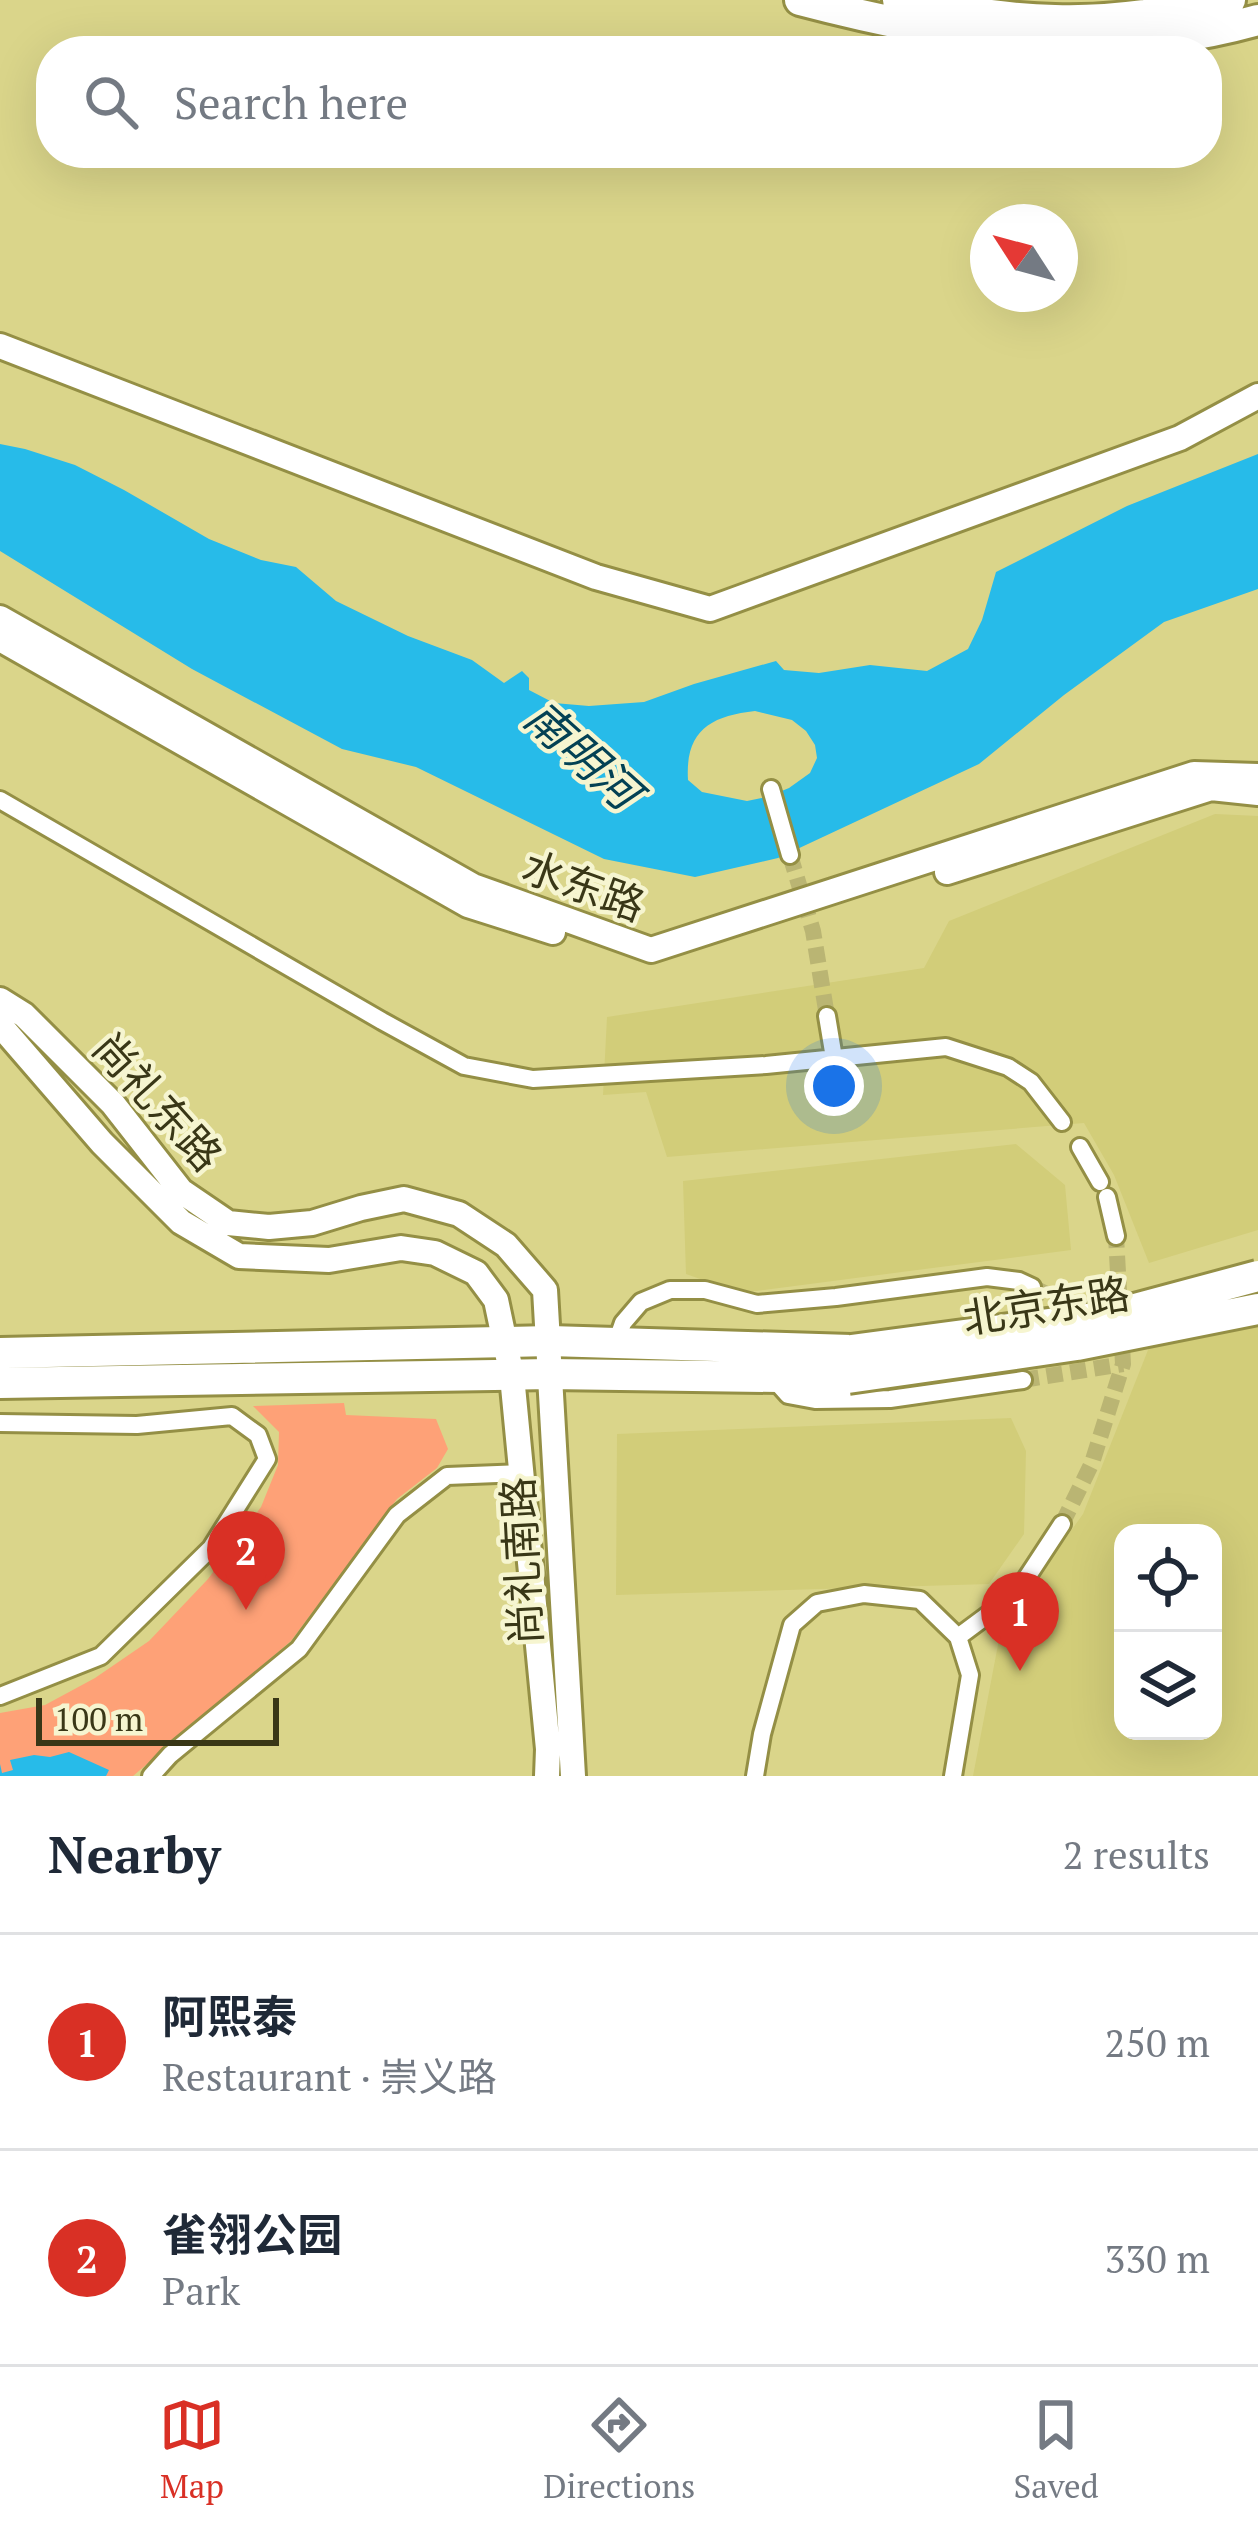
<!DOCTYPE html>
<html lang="en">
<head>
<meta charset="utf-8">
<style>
  :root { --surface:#fff; --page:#f6f6f7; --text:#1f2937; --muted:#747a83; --line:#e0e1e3; --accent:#d93025 }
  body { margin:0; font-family:"PT Serif","Noto Sans SC",serif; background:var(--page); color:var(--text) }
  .controls { position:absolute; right:36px; bottom:36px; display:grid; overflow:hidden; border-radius:24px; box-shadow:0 12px 48px #0002 }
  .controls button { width:108px; height:108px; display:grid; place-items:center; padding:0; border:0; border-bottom:3px solid var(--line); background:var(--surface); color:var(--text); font:60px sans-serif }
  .compass { position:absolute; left:970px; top:204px; width:108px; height:108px; border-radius:50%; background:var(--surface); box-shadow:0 12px 48px #0002; rotate:306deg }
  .scale { position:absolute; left:36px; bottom:30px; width:243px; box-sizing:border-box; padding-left:12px; border:6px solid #393717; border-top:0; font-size:33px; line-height:42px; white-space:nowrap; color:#393717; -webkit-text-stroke:9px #f6f5d0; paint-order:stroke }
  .you { position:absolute; left:834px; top:1086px; width:42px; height:42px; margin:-30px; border:9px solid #fff; border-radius:50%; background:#1a73e8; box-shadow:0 0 0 18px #1a73e833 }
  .badge { display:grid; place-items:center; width:78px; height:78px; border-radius:50%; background:var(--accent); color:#fff; font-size:39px; font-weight:700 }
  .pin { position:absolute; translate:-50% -99px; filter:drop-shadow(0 3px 6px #0008) }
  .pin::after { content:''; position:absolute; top:63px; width:42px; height:36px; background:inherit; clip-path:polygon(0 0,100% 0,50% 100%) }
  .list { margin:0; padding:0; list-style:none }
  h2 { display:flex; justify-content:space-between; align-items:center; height:156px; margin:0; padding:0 48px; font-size:51px }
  h2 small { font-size:39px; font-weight:400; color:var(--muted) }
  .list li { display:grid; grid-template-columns:78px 1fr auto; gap:36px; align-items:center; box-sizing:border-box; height:216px; padding:0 48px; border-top:3px solid var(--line) }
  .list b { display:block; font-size:45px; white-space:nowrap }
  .list p { margin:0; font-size:39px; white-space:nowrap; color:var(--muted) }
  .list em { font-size:39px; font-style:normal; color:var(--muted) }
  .icon { flex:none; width:66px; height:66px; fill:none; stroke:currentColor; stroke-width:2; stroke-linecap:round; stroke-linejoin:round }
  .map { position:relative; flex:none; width:1258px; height:1776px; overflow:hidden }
  .search { position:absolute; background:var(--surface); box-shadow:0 12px 48px #0002; left:36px; right:36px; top:36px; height:132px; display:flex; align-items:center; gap:30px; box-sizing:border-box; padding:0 42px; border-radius:48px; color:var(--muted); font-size:45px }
  .sheet { height:588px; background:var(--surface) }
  nav { display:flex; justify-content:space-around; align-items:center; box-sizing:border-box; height:168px; border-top:3px solid var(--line); background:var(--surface); font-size:33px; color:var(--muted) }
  nav a { display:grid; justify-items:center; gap:6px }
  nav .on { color:var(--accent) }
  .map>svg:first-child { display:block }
  .built { fill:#d2cd79; fill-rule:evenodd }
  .green { fill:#fea177 }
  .water { fill:#27bbe9; fill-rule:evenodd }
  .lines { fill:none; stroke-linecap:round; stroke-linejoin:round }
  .street-tunnel { stroke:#bab573; stroke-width:16; stroke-dasharray:16 8; stroke-linecap:butt }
  .street-casing { stroke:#948f45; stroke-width:22 }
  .secondary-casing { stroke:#948f45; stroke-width:30 }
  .highway-casing { stroke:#948f45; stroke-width:36 }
  .street { stroke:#fff; stroke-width:16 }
  .secondary { stroke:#fff; stroke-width:24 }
  .highway { stroke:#fff; stroke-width:30 }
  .highway-bridge-casing { stroke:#948f45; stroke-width:36; stroke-linecap:butt }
  .highway-bridge { stroke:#fff; stroke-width:30 }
  .labels { text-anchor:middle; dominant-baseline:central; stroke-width:9; stroke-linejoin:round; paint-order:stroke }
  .street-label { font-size:42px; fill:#393717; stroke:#f6f5d0 }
  .water-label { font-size:45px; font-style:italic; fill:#034154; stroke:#f6f5d0 }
</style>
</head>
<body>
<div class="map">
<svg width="1258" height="1776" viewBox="0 0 1258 1776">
  <rect width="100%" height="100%" fill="#dad58a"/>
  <path class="built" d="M1215,814l43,2v414l-109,33 -35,-88 -30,-52 -417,34 -21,-65 -43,3 4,-78 317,-49 25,-47z
    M1016,1144l49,41 6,65 -331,43 -54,-19 -3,-93z
    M1258,1320v456h-285l28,-147 82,-115 67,-169 50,-8zM1123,1533h90v198h-90z
    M1011,1418l15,33 -2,83 -35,50 -373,11 1,-161z"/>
  <path class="green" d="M344,1403l2,12 90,4 12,30 -11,19 -40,31 -106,142 -158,135h-133v-63l45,-8 50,-27 54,-37 59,-62 53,-72 17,-42 1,-33 -26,-26z"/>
  <path class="water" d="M0,444l25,5 50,16 49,25 85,49 52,21 35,7 40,34 72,35 64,24 32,23 18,-12 7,7v12l25,13 35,3 55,-4 50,-18 82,-23 8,9 35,3 51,-8 57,6 41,-22 14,-29 14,-48 131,-66 131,-52v135l-94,33 -100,73 -85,69 -201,94 -83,19 -91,-18 -188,-92 -74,-18 -150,-80 -192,-118zM755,711l37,9 14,11 9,14 2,13 -7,15 -21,15 -22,9 -20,4 -45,-9 -14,-12c-3,-49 22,-64 67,-69z
    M69,1752l40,18 -3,6h-106v-12l2,9 11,-3 -3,-10 24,-5 16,2z"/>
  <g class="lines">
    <path class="street-tunnel" d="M790,855l23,76 14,85
      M1032,1287l35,17 25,4
      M1023,1380l100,-16
      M1062,1524l30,-61 31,-99 -7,-128"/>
    <g class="street-casing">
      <path id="street" d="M771,789l19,66
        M0,800l382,221 82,45 69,13 233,-14 180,-18 62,20 23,15 31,40
        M827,1016l7,42
        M1080,1147l20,35
        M1107,1197l9,39
        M616,1343l7,-20 18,-21 29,-12h35l52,14 79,-7 151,-20 32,4 13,6
        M772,1377l16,18 27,5 75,-1 133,-19
        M0,1423l137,2 95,-9 26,19 9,24 -56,89 -110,108 -101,40
        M958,1637l58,-43 46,-70
        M151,1776l19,-21 129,-106 98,-134 50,-39 74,-3
        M755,1776l7,-42 30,-109 25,-22 47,-9 56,6 38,37 12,38 -17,101"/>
    </g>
    <g class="secondary-casing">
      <path id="secondary" d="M0,346l596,231 114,32 470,-171 78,-42
        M0,618l473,268 178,64 543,-176 64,2
        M0,639l468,266 85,27
        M947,872l264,-84 47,5
        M0,1000l24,15 89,89 68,87 47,32 41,4 43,-4 49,-15 43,-9 55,15 47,31 39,45 28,486
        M0,1025l102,118 79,79 58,34 90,4 72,-12 34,5 41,20 20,27 16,76 36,373 -1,27"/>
    </g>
    <g class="highway-casing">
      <path id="highway" d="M800,0c152,40 304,64 458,20
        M898,0c52,9 104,19 157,20 58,2 118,-8 175,-20
        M0,1353l550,-12 301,9
        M0,1383l549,-9 299,4"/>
    </g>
    <use href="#street" class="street"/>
    <use href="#secondary" class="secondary"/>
    <use href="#highway" class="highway"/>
    <g class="highway-bridge-casing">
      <path id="highway-bridge" d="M851,1350l258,-34 149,-40
        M848,1378l229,-33 181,-36"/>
    </g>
    <use href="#highway-bridge" class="highway-bridge"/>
  </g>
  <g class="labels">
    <g class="street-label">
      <text transform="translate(584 885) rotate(20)">水东路</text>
      <text transform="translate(158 1101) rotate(48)">尚礼东路</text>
      <text transform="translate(1046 1305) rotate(-9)">北京东路</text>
      <text transform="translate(521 1561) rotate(-93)">尚礼南路</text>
    </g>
    <g class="water-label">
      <text transform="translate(583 754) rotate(42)">南明河</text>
    </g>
  </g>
</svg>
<div class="controls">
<button><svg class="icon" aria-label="locate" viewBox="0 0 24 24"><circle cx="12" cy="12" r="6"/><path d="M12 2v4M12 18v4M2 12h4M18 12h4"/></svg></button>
<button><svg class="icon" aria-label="layers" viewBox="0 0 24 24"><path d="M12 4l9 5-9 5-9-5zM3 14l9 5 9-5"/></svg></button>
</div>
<svg class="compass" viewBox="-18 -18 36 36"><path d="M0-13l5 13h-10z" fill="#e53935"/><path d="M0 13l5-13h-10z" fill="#747a83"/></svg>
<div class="scale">100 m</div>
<div class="you"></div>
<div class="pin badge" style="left:1020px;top:1671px">1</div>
<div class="pin badge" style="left:246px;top:1610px">2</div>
<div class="search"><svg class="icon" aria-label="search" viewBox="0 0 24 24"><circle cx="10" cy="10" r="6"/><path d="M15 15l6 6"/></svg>Search here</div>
</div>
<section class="sheet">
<h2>Nearby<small>2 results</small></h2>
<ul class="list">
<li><span class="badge">1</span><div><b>阿熙泰</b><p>Restaurant · 崇义路</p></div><em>250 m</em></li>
<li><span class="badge">2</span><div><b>雀翎公园</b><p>Park</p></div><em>330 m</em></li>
</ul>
</section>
<nav>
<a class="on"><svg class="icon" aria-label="map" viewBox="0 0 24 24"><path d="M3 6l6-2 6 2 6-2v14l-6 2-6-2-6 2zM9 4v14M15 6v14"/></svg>Map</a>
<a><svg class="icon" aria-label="directions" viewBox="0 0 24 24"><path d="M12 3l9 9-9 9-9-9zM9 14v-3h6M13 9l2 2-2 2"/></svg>Directions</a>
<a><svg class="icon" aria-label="saved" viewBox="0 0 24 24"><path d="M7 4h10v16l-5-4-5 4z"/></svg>Saved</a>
</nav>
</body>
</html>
